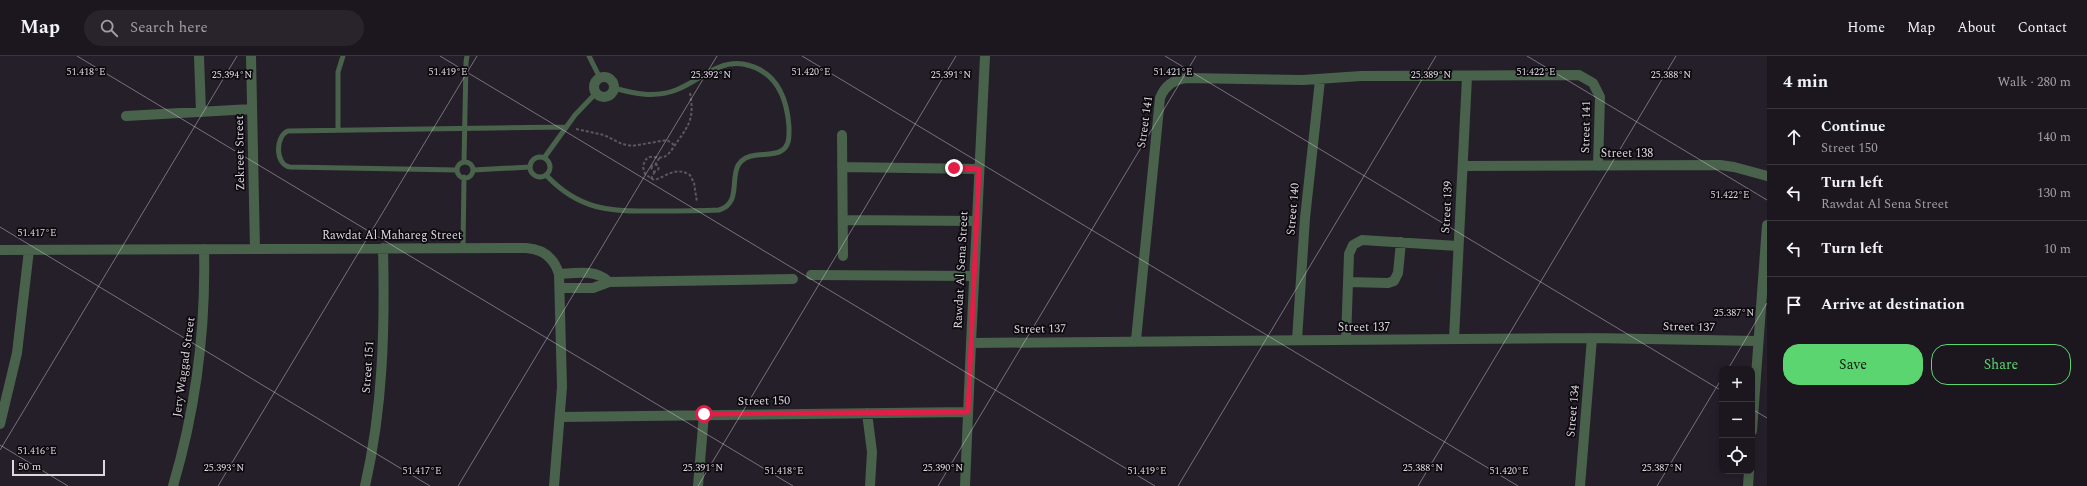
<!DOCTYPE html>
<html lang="en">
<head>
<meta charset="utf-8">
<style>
  :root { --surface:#1c171f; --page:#29242c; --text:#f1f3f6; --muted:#a09fa4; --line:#3a363d; --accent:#5ad56f }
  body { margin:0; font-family:Spectral,serif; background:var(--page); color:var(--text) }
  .controls { position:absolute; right:12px; bottom:12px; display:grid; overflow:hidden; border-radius:8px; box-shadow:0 2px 10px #0003 }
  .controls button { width:36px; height:36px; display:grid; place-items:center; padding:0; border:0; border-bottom:1px solid var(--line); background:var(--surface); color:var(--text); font:20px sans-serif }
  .scale { position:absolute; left:12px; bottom:10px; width:93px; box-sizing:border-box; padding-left:4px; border:2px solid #ddd8df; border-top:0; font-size:11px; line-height:14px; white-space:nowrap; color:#ddd8df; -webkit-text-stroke:3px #0d0a0f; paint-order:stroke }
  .stop { position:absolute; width:12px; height:12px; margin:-9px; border:3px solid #e11d48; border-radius:50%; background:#fff }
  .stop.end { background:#e11d48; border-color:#fff; box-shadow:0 1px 4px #0008 }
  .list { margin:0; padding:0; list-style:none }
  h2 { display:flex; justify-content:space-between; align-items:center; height:52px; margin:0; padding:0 16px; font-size:17px }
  h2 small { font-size:13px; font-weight:400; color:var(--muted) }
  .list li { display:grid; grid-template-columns:26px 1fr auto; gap:12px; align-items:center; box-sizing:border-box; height:56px; padding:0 16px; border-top:1px solid var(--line) }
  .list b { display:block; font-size:15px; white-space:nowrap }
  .list p { margin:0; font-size:13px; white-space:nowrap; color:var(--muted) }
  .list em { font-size:13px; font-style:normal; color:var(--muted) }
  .actions { display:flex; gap:8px; padding:12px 16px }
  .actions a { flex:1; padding:9px 0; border:1px solid var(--accent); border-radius:16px; text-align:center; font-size:14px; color:var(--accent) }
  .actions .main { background:var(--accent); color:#111 }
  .icon { flex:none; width:22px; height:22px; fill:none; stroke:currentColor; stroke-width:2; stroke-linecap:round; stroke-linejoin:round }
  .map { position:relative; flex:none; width:1767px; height:430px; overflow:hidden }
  header { display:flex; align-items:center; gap:24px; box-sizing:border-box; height:56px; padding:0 20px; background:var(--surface); border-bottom:1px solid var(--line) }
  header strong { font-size:19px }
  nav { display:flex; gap:22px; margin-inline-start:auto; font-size:14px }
  .search { width:280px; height:36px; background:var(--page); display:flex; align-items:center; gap:10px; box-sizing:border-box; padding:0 14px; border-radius:22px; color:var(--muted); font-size:15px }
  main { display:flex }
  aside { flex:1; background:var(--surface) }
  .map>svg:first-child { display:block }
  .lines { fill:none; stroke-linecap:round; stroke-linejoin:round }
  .path { stroke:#5d5760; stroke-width:2; stroke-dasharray:3 2; stroke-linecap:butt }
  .service { stroke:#49624b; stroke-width:5 }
  .minor { stroke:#49624b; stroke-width:10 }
  .route { stroke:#e11d48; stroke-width:5 }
  .ticks { fill:none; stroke:#ddd8df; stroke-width:1; stroke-opacity:0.45 }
  .labels { text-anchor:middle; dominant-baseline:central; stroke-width:3.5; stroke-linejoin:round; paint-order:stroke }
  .street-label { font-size:12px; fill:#ddd8df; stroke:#0d0a0f }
  .ticks-label { font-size:10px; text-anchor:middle; fill:#ddd8df; stroke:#0d0a0f; stroke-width:3.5; stroke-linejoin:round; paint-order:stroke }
</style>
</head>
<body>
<header>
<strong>Map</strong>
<div class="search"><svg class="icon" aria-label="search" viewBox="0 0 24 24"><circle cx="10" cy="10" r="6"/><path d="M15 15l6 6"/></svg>Search here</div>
<nav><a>Home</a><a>Map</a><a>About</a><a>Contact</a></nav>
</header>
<main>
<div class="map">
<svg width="1767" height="430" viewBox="0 0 1767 430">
  <rect width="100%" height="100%" fill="#251f29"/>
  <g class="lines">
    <path class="path" d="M690,37c4,23 1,30 -13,49 -3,4 -6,10 -10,13 -9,8 -20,-7 -24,12l2,7 9,6c14,-4 21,-14 36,-5l4,8 3,19
      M576,73l28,6 18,9 10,2 35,-6 6,4v3
      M651.5 112a3.5 3.5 0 1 1 7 0a3.5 3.5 0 1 1-7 0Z
      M655,109l5,-8
      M651,123l4,-8"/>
    <path class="service" d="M589,0l11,22
      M338,74v-58l5,-16
      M530 111a10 10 0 1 1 20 0a10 10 0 1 1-20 0Z
      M544,102l31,-43 21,-22
      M464,106l2,-100 1,-6
      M457 114a8 8 0 1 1 16 0a8 8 0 1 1-16 0Z
      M457,114l-167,-3c-15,-2 -15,-31 -2,-36l278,-4
      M473,114l57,-3
      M546,119c33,35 64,37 109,36 21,0 43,0 64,-1 30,-9 -1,-51 38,-55 7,-1 17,0 24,-4 9,-5 8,-15 8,-24 -2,-30 -13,-57 -46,-63 -26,-4 -45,18 -67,26 -21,8 -41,4 -62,-2
      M463,192l1,-71"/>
    <path class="minor" d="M199,0l2,56
      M251,0l4,193
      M594 31a10 10 0 1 1 20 0a10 10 0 1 1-20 0Z
      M126,60l126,-7
      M842,79l1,121
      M1463,110l257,-1 14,2 33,9
      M842,111l137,2
      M843,164l133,1
      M0,194l526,-2c17,1 28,10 33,26l3,113 -8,99
      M559,218c17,-1 37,-5 50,8
      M811,219l163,1
      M1348,226l40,1 6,-2 4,-8 3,-31
      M560,232h33l16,-6 184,-3
      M1454,283l13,-262
      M1136,284l24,-242c5,-13 14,-19 28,-20l115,2 58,-4 218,-1 14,8 7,14 -2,69
      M1297,284l8,-122 15,-138
      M1346,284l3,-86 4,-9 9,-5 96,6
      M971,287l621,-5 166,3
      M867,357l5,39 -2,34
      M561,361l407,-5
      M0,368l17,-71 12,-103
      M1752,375l15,-206
      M173,430c23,-78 33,-156 31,-237
      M365,430c18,-78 20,-158 18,-238
      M698,430l6,-72
      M965,430l6,-143 14,-287
      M1580,430l12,-148
      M1748,430l1,-15"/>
  </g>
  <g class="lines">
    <path class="route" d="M704,358l264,-2 11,-243 -25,-1"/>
  </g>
  <path class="ticks" d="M77,0l716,430M440,0l715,430M802,0l716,430M1165,0l557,335M1527,0l240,144M0,171l430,259M1728,313l39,-66M1752,353l15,9M0,389l68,41M0,394l237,-394M218,430l259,-430M458,430l259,-430M698,430l258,-430M938,430l258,-430M1178,430l258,-430M1418,430l258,-430M1657,430l65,-108"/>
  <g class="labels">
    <g class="street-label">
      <text transform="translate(1145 66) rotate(-82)">Street 141</text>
      <text transform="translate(1586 71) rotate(-89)">Street 141</text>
      <text transform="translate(240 97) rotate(-91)">Zekreet Street</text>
      <text x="1627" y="97">Street 138</text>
      <text transform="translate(1447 151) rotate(-87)">Street 139</text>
      <text transform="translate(1293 153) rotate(-85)">Street 140</text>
      <text x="392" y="179">Rawdat Al Mahareg Street</text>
      <text transform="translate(961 214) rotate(-87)">Rawdat Al Sena Street</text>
      <text x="1364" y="271">Street 137</text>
      <text transform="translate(1689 271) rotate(1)">Street 137</text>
      <text transform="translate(1040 273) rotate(-1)">Street 137</text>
      <text transform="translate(184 311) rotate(-82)">Jery Waggad Street</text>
      <text transform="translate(368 311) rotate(-86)">Street 151</text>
      <text transform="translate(764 345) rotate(-1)">Street 150</text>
      <text transform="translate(1573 355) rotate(-85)">Street 134</text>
    </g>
  </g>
  <g class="ticks-label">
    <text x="86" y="19">51.418°E</text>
    <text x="448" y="19">51.419°E</text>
    <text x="811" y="19">51.420°E</text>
    <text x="1173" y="19">51.421°E</text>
    <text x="1536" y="19">51.422°E</text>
    <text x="232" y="22">25.394°N</text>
    <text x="1671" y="22">25.388°N</text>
    <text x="711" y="22">25.392°N</text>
    <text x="951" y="22">25.391°N</text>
    <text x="1431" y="22">25.389°N</text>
    <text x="1730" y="142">51.422°E</text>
    <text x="37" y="180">51.417°E</text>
    <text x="1734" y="260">25.387°N</text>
    <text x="37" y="398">51.416°E</text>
    <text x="224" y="415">25.393°N</text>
    <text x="703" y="415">25.391°N</text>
    <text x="943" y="415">25.390°N</text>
    <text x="1423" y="415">25.388°N</text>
    <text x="1662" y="415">25.387°N</text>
    <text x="422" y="418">51.417°E</text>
    <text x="784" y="418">51.418°E</text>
    <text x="1147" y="418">51.419°E</text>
    <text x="1509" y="418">51.420°E</text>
  </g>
</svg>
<div class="controls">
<button>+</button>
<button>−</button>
<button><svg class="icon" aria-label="locate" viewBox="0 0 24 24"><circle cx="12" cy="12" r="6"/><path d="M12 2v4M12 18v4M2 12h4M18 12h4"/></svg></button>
</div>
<div class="scale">50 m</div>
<div class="stop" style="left:704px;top:358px"></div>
<div class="stop end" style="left:954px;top:112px"></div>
</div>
<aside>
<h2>4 min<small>Walk · 280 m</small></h2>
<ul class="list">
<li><svg class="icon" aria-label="ahead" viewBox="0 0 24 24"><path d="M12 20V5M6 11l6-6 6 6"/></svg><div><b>Continue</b><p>Street 150</p></div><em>140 m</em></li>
<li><svg class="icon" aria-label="left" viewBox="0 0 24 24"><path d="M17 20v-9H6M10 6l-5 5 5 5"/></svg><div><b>Turn left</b><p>Rawdat Al Sena Street</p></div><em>130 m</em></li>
<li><svg class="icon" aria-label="left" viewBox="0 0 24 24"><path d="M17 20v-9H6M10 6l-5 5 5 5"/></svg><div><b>Turn left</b></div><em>10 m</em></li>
<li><svg class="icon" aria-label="arrive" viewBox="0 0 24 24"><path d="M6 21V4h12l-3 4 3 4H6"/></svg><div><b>Arrive at destination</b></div></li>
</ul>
<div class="actions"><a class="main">Save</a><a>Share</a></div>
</aside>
</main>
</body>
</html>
